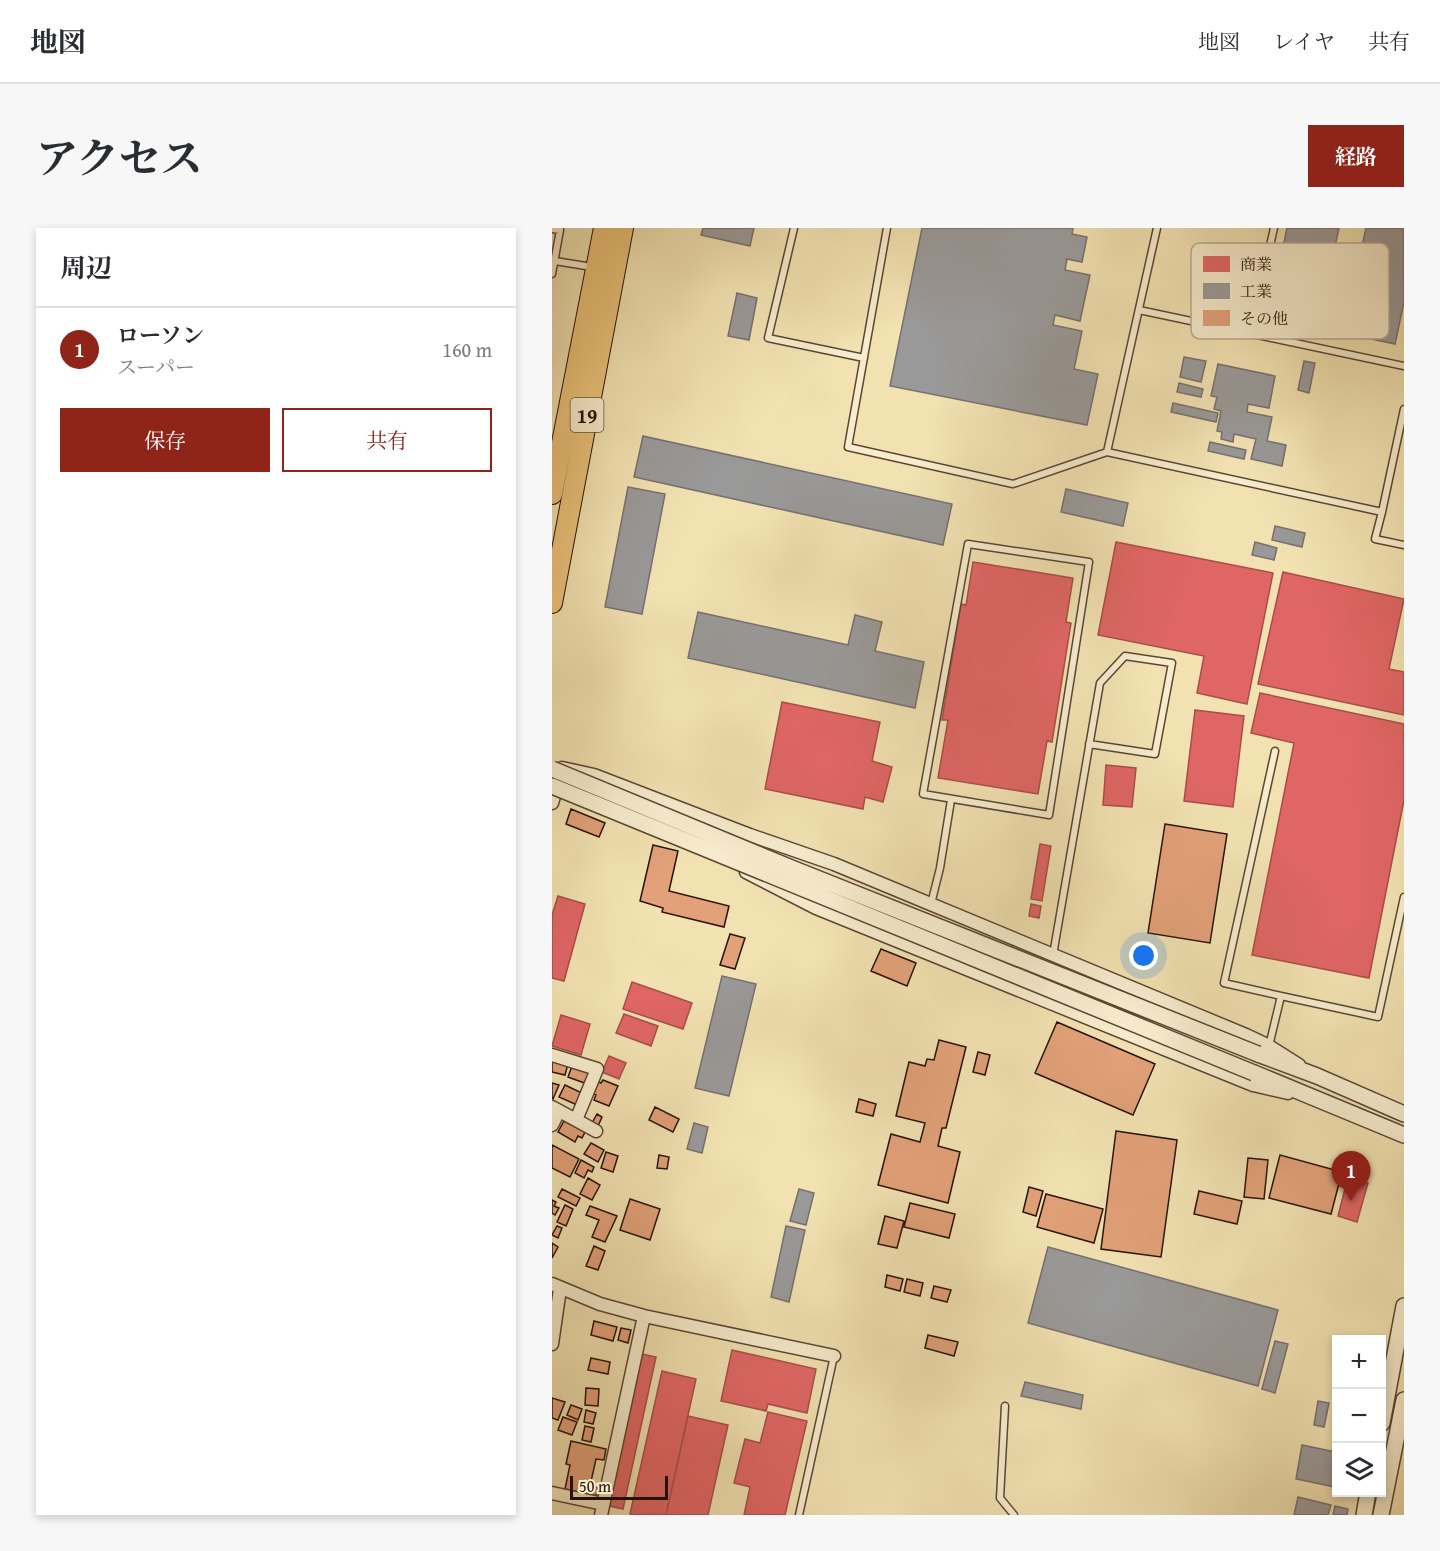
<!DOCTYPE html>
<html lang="ja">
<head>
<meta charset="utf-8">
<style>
  :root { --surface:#fff; --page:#f7f7f7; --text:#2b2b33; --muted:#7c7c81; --line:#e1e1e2; --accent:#8f2418 }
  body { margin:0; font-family:"Gentium Book Plus","Noto Serif JP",serif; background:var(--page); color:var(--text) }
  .controls { position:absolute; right:18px; bottom:18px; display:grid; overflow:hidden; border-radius:0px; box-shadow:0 3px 9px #0003 }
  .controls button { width:54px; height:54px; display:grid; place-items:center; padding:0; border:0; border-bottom:2px solid var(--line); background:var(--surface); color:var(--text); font:30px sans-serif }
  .scale { position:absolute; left:18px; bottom:15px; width:98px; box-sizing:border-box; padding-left:6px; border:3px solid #281209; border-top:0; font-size:16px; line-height:21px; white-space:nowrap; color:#281209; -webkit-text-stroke:4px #f7eccd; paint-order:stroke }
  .you { position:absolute; left:592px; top:728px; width:21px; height:21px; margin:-15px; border:4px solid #fff; border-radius:50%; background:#1a73e8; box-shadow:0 0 0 9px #1a73e833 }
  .badge { display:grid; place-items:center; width:39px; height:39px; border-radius:50%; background:var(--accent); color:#fff; font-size:20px; font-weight:700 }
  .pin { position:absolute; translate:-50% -50px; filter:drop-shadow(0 2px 3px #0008) }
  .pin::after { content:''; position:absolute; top:32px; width:21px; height:18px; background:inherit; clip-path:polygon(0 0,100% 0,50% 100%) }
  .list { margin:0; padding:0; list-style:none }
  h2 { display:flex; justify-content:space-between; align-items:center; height:78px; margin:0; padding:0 24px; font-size:26px }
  h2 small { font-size:20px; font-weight:400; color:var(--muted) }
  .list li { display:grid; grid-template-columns:39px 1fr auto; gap:18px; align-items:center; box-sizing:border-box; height:84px; padding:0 24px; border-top:2px solid var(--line) }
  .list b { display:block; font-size:22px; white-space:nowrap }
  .list p { margin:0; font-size:20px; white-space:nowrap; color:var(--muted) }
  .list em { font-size:20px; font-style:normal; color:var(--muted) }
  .actions { display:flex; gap:12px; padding:18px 24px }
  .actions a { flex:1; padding:14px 0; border:2px solid var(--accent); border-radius:0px; text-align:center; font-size:21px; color:var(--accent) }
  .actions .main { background:var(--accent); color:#fff }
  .icon { flex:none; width:33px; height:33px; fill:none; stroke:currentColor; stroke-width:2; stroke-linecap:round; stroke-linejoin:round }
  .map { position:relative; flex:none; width:852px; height:1287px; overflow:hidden; border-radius:0px }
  header { display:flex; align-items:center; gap:36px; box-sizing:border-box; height:84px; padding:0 30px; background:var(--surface); border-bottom:2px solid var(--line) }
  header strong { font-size:28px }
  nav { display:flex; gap:33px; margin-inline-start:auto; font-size:21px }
  .intro { display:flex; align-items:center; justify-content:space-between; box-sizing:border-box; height:144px; padding:0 36px }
  h1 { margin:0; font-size:42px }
  .button { padding:15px 27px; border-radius:0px; background:var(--accent); color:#fff; font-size:21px; font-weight:700 }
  main { display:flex; gap:36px; padding:0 36px }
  aside { flex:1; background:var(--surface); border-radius:0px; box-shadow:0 3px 9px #0003 }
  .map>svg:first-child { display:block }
  .shops { fill:#e06666; stroke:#a94d4a; stroke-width:1.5 }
  .industry { fill:#999; stroke:#77706e; stroke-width:1.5 }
  .building { fill:#e2a179; stroke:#281209; stroke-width:1.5 }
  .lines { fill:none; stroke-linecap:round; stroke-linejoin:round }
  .service-casing { stroke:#5a4633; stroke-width:9 }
  .minor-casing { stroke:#5a4633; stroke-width:15 }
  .tertiary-casing { stroke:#5a4633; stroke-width:18 }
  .primary-casing { stroke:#281209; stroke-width:22 }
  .service { stroke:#f7eccd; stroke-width:6 }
  .minor { stroke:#f7eccd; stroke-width:12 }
  .tertiary { stroke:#f7eccd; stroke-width:15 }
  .primary { stroke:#e9c179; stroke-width:20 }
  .tertiary-bridge-casing { stroke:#5a4633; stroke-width:18; stroke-linecap:butt }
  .tertiary-bridge { stroke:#f7eccd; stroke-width:15 }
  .labels { text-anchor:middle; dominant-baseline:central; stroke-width:6; stroke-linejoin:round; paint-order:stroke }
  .shield { fill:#f7eccd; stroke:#665344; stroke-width:1.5 }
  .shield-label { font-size:20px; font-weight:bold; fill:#281209 }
  .key { fill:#f7eccd; stroke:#b9ab92; stroke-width:1.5 }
  .key-label { font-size:16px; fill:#281209 }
</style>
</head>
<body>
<header>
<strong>地図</strong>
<nav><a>地図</a><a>レイヤ</a><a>共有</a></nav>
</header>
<div class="intro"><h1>アクセス</h1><a class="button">経路</a></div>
<main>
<aside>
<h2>周辺<small></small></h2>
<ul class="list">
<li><span class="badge">1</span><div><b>ローソン</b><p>スーパー</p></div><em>160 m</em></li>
</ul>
<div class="actions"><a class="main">保存</a><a>共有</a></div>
</aside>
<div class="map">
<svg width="852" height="1287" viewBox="0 0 852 1287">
  <rect width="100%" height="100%" fill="#f2e2b2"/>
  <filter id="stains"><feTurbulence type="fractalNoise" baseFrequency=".00333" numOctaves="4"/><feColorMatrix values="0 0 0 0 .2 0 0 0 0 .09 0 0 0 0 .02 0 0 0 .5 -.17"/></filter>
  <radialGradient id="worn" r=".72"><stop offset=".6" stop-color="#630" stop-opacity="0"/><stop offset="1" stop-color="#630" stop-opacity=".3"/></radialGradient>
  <path class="shops" d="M564,314l157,31 -26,131 -50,-11 7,-37 -106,-21z
    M421,334l100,16 -7,44 5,1 -19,119 -5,-1 -9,53 -100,-16 10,-58h-6l19,-116 5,1z
    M731,344l121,27 -15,70 15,3v43l-146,-31z
    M708,465l144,31v76l-35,178 -117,-23 42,-212 -43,-10z
    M230,474l98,20 -8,39 20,6 -9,35 -18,-5 -2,12 -98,-20z
    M643,482l49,6 -11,91 -49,-6z
    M554,537l30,3 -4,39 -29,-2z
    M488,616l11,2 -9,55 -11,-2z
    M6,668l27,8 -21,77 -12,-3v-63z
    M479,676l10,2 -2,12 -10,-2z
    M80,754l60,21 -9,26 -60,-20z
    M72,786l34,12 -7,20 -35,-13z
    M9,787l29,9 -9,31 -29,-9z
    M57,828l17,7 -7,16 -17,-7z
    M796,949l20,6 -11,39 -19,-6z
    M180,1122l84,19 -9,44 -39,-9 -2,7 -45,-10z
    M90,1126l14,3 -33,152 -14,-3z
    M110,1143l34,8 -30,136h-32l-4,-1z
    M216,1184l39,9 -22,94h-41l6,-28 -16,-4 11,-44 15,4z
    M136,1188l40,9 -20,90h-42z"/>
  <path class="industry" d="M151,0h51l-4,18 -49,-11z
    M370,0h151l-1,6 15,3 -5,25 -15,-3 -2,11 25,5 -10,46 -25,-6 -2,10 29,6 -8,38 24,5 -11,51 -197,-39z
    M735,0h52l-21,95 -49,-11z
    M814,0h38v74l-9,42 -52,-11z
    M185,65l20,5 -8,42 -21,-4z
    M632,129l22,4 -5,21 -21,-5z
    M752,133l11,2 -6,30 -11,-3z
    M666,136l57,12 -6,32 -21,-4 -1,8 25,5 -5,24 19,4 -4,21 -31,-7 5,-20 -22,-5 -1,8 -12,-3 1,-7 -5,-1 4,-20 -7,-2 3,-12 -6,-1z
    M627,155l24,6 -2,8 -24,-5z
    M621,175l45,10 -2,9 -45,-10z
    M91,208l309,68 -9,41 -309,-68z
    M658,214l36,8 -2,9 -36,-8z
    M76,259l37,7 -23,120 -37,-7z
    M514,261l62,14 -5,23 -62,-14z
    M723,298l30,7 -3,14 -30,-7z
    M703,314l22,6 -3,12 -22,-5z
    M146,384l150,33 7,-30 27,7 -7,29 49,11 -9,46 -227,-50z
    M170,748l34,8 -27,112 -34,-8z
    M142,895l14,4 -6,26 -15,-4z
    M247,961l15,4 -8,32 -16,-4z
    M234,998l19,4 -16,72 -18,-5z
    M496,1019l230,63 -20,76 -230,-63z
    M723,1113l13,3 -13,49 -13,-4z
    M473,1154l58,13 -2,14 -60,-13z
    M766,1173l11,2 -5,24 -10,-2z
    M750,1217l34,7 -1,35 -39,-8z
    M746,1269l33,8 -3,10h-34z
    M783,1278l13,3 -1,6h-14z"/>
  <path class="building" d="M19,581l34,14 -6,14 -33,-13z
    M613,596l62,10 -17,109 -62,-10z
    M101,617l25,6 -9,40 60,15 -5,21 -62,-15 1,-4 -23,-7z
    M178,706l15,4 -10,31 -15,-4z
    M329,721l35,14 -9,23 -36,-15z
    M505,794l98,42 -22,51 -98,-42z
    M387,812l27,7 -20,81h-4l-4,18 22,6 -12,51 -70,-18 13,-51 29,8 5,-19 -29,-7 13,-54 16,4 2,-7 7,1z
    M426,824l12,3 -5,20 -12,-3z
    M0,832l16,4 -3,11 -13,-3z
    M20,838l19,6 -4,12 -19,-7z
    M51,852l15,6 -9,20 -15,-6 2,-5 -4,-2 5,-12 4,2z
    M0,855l7,2 -6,14 -1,-1z
    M13,857l17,8 -5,12 -18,-8z
    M307,871l17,5 -3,12 -17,-4z
    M103,879l24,12 -6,13 -24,-12z
    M45,886l5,3 -4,9 -6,-3z
    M12,893l21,11 -3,6 -4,-2 -3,6 -17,-10z
    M564,903l61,9 -16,117 -60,-8z
    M39,915l13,7 -6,12 -14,-8z
    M0,917l27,14 -9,18 -18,-9z
    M54,924l12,4 -5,16 -12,-4z
    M107,927l10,2 -2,12 -10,-1z
    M728,927l62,17 -11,42 -62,-16z
    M696,930l20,2 -4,39 -20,-2z
    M29,932l13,7 -2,5 -4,-2 -4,8 -9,-5z
    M36,950l12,7 -8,15 -12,-6z
    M477,959l14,4 -7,25 -13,-4z
    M10,961l18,9 -4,8 -18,-9z
    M647,963l43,10 -5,23 -43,-10z
    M494,966l57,15 -9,34 -57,-16z
    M78,971l30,10 -10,31 -30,-10z
    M0,972l4,2 -2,4 5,2 -4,7 -3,-2z
    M358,975l45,11 -6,24 -45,-11z
    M13,977l8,4 -7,17 -9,-4z
    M38,978l27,10 -12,26 -13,-5 7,-17 -13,-5z
    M333,988l19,5 -7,27 -19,-4z
    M5,998l5,2 -4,10 -6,-3z
    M0,1015l6,4 -6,11z
    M42,1018l11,5 -7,19 -12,-4z
    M335,1047l16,4 -3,12 -15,-4z
    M355,1051l16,4 -3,13 -16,-4z
    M382,1058l17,4 -4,12 -16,-4z
    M42,1093l23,6 -4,14 -22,-6z
    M69,1100l10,2 -3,13 -10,-3z
    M376,1107l30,7 -4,14 -29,-8z
    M39,1130l19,4 -2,12 -20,-4z
    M34,1160l13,1 -1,17 -13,-1z
    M0,1170l13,4 -7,18 -6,-2z
    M19,1177l11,4 -4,11 -11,-5z
    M34,1182l10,3 -3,11 -9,-2z
    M11,1189l14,5 -5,13 -14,-5z
    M33,1198l9,2 -3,14 -9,-2z
    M19,1213l35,8 -2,11 -8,-1 -6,27 8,1 -2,9 -31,-7 5,-24 -4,-1z"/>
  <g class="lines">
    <g class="service-casing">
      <path id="service" d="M242,0l-26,110 96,20
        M335,0l-39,219 165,37 94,-32 275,60 22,-103
        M0,1l8,1 -8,44
        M3,33l37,6
        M587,82l265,56
        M698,106l24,-106
        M555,224l50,-224
        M830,284l-7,27 29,6
        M416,316l121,18 -40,253 -126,-21z
        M723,523l-51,232 57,13
        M379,676l9,-36 11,-68
        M501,727l47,-272 25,-27 47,7 -17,91 -66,-10
        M717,818l12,-50 97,21 26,-120
        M453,1178l-5,92 14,17
        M247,1287l35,-159"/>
    </g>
    <g class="minor-casing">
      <path id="minor" d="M10,540l32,7 156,60 84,29 412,171 23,11 30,19
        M0,575l7,-23
        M194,644l70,36 437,177 35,8
        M0,827l45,14 -21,51 -24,-13
        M24,892l20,11
        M0,897l7,-14
        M0,1056l48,20 44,12 190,40
        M0,1116l8,-55
        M0,1265l51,11
        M49,1287l43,-199"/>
    </g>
    <g class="tertiary-casing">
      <path id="tertiary" d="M706,826l59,22 87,38
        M702,845l150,62
        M830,1195l22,-117
        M812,1287l4,-23
        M829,1287l23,-115"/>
    </g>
    <g class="primary-casing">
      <path id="primary" d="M0,266l52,-266
        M0,375l71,-375"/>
    </g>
    <use href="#service" class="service"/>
    <use href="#minor" class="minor"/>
    <use href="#tertiary" class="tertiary"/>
    <use href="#primary" class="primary"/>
    <g class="tertiary-bridge-casing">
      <path id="tertiary-bridge" d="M0,541l242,100 464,185
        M0,558l702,287"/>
    </g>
    <use href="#tertiary-bridge" class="tertiary-bridge"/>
  </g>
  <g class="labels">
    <rect class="shield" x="18.5" y="170" width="33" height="34" rx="4.5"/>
    <g class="shield-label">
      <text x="35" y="187">19</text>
    </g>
  </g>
  <rect x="639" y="15" width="198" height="96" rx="9" class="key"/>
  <rect x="651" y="28" width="27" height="16" fill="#e06666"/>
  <rect x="651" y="55" width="27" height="16" fill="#999"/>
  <rect x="651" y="82" width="27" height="16" fill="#e2a179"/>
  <g class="key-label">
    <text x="688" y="42">商業</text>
    <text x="688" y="69">工業</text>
    <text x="688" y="96">その他</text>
  </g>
  <rect width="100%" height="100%" filter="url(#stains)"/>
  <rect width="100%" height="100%" fill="url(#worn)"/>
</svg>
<div class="controls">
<button>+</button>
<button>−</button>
<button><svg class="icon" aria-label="layers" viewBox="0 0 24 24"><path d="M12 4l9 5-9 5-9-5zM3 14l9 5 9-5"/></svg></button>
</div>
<div class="scale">50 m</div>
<div class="you"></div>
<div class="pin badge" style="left:799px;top:973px">1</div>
</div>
</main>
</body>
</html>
